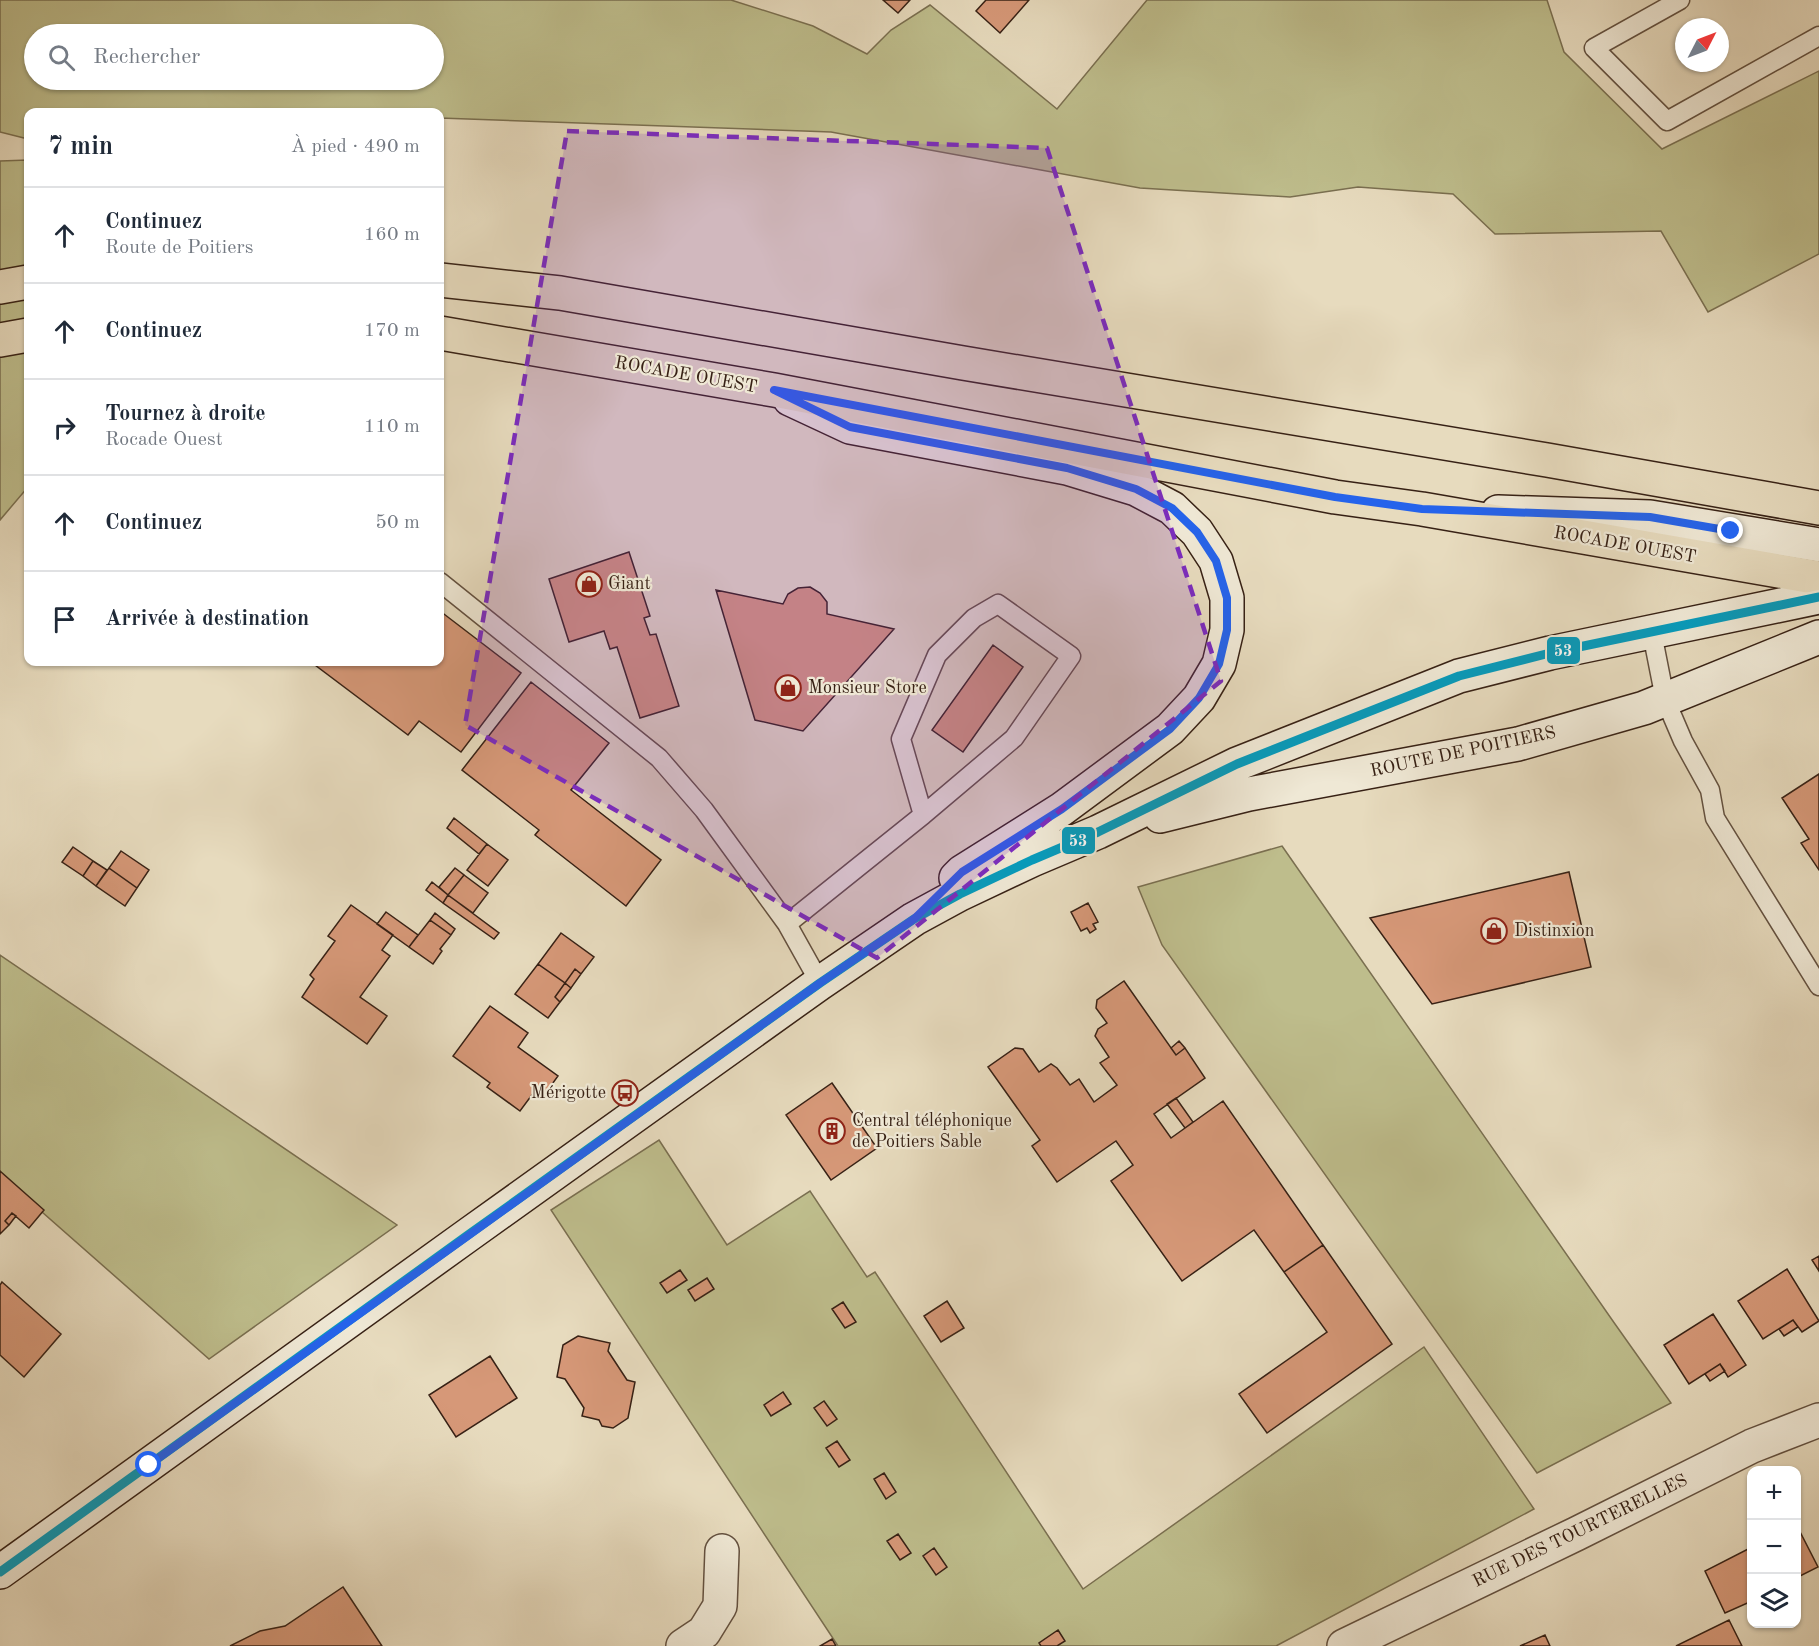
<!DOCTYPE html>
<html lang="fr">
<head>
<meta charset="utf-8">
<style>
  :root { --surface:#fff; --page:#f6f6f7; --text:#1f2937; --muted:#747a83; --line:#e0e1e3 }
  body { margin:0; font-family:"Old Standard TT",serif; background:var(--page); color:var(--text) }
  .controls { position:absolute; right:18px; bottom:18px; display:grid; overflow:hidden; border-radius:12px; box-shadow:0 2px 4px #0004 }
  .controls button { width:54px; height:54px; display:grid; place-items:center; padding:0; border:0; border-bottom:2px solid var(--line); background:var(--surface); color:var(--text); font:30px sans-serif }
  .compass { position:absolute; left:1675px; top:18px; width:54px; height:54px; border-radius:50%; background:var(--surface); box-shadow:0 2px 4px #0004; rotate:48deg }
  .stop { position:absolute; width:18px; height:18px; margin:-14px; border:4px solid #2563eb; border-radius:50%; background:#fff }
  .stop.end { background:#2563eb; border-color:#fff; box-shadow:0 2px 6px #0008 }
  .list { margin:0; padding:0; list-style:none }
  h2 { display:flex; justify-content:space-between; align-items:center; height:78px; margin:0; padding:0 24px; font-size:26px }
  h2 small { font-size:20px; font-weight:400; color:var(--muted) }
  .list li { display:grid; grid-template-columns:39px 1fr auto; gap:18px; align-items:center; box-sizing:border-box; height:96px; padding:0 24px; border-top:2px solid var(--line) }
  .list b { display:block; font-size:22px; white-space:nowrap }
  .list p { margin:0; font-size:20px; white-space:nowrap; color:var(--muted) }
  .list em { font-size:20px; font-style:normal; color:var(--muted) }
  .icon { flex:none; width:33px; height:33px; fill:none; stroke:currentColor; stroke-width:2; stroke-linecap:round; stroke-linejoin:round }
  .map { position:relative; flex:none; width:1819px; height:1646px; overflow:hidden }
  .search { position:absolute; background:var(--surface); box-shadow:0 2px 4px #0004; left:24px; top:24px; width:420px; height:66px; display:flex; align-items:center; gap:15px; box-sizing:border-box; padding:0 21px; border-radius:33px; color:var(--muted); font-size:22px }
  .panel { position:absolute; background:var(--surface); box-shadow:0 2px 4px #0004; left:24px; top:108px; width:420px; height:558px; border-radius:12px }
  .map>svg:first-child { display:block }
  .green { fill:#bebd8c; stroke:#7a6f50; stroke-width:1.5; fill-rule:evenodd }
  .building { fill:#d69878; stroke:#372115; stroke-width:1.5 }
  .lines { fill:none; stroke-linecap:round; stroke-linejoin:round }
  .lane-casing { stroke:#63503f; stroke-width:21 }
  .street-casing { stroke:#63503f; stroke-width:36 }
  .secondary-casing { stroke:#372115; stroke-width:36 }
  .primary-casing { stroke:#372115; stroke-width:36 }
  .lane { stroke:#efe8d5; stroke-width:18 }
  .street { stroke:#efe8d5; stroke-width:33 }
  .secondary { stroke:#efe8d5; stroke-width:33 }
  .primary { stroke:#e7dbbe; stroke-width:33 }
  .bus-1-casing { stroke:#efe8d5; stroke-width:14 }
  .bus-1 { stroke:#069bbc; stroke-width:9 }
  .route { stroke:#2563eb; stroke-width:8 }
  .marked { fill:#7b2cbf; fill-opacity:0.2; stroke:#7b2cbf; stroke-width:4.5; stroke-dasharray:12 8; stroke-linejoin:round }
  .labels { text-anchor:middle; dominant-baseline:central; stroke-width:4.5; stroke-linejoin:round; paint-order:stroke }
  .street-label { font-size:18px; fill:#372115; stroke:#efe8d5 }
  .poi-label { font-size:18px; fill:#372115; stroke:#efe8d5; text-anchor:start }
  .line-badge { stroke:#efe8d5; stroke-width:2 }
  .badge-label { font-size:16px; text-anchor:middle; font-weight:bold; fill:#fff }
</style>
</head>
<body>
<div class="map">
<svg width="1819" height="1646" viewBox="0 0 1819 1646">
  <rect width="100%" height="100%" fill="#e7dbbe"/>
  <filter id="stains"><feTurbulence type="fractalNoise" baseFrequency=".00333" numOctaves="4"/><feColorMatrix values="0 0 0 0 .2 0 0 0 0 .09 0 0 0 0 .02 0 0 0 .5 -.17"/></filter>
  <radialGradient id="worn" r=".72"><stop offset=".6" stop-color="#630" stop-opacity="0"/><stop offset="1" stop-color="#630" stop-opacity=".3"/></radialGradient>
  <path class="green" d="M0,0h731l82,26 54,28 24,-24 39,-25 127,104 90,-109h400l17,52 98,97 157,-78v183l-111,58 -47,-81 -166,3 -42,-40 -95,-7 -68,10 -150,-9 -309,-56 -391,-14v-6h-412v27l-28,-7zM34,34h400v46h-400z
    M28,160v327l-28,33v-359z
    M1282,846l333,478 56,79 -134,70 -375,-528 -24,-58z
    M0,955l397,270 -188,134 -209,-184z
    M659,1140l68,105 83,-54 57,86 8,-5 208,317 341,-242 110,162 -258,137h-438l-287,-436z"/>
  <path class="building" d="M883,0h27l-12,13z
    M986,0h43l-29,33 -24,-22z
    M629,552l21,64 -6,2 6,17 6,-1 23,72 -39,12 -23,-71 -7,2 -6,-18 -35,11 -20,-63z
    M810,587l10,6 7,9v12l67,15 -91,102 -48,-11 -39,-130 67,14 5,-10 10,-6z
    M440,611l81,62 -60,79 -42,-31 -11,14 -97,-73h129z
    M993,645l30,22 -60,85 -31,-22z
    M531,682l78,61 -38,47 90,70 -35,46 -91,-71 4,-5 -77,-60z
    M1819,774v96l-18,-27 8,-4 -27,-41z
    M454,818l33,26 -8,10 -32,-26z
    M487,844l21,16 -20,26 -21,-16z
    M73,847l20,14 -10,15 -21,-14z
    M121,851l28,19 -12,18 -28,-20z
    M93,861l14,9 -11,16 -13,-10z
    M109,868l28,20 -12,18 -29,-20z
    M455,868l9,7 -16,20 -9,-8z
    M1569,872l22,95 -159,37 -62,-86z
    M464,875l24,18 -15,20 -25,-18z
    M432,882l16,13 -5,8 -17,-13z
    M448,895l51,38 -5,6 -51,-36z
    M1088,903l10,19 -5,2 3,5 -6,4 -3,-5 -6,3 -10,-19z
    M351,905l42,30 -11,15 8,6 -30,41 27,19 -20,28 -65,-47 12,-18 -4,-4 25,-34 -7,-5z
    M386,912l32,23 -9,12 -32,-23z
    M435,913l20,16 -4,6 -21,-15z
    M430,920l21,15 -11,14 2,2 -9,13 -24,-17z
    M561,933l33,24 -13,17 -6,-5 -10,14 -27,-19z
    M538,964l27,19 -10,14 5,5 -12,16 -33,-24z
    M575,969l6,5 -10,14 -6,-5z
    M1124,981l52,74 9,-7 20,30 -51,36 17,24 52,-37 100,144 -39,27 -30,-42 -72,51 -71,-100 22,-16 -17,-24 -59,41 -25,-36 8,-6 -52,-73 27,-19 8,1 16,23 12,-8 6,4 13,17 9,-6 15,23 23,-17 -17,-22 9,-6 -14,-21 3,-7 9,-6 -11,-15 1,-8z
    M565,983l6,5 -11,14 -5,-5z
    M490,1006l38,27 -10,14 40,29 -13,18 -8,-6 -17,23 -33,-24 3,-4 -37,-27z
    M1179,1041l6,7 -9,7 -5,-7z
    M832,1083l45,65 -46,32 -45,-65z
    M1176,1098l17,24 -8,6 -18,-24z
    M0,1171l44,39 -15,18 -17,-15 -7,8 4,4 -9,9z
    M12,1213l4,3 -7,9 -4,-4z
    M1323,1245l69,99 -125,89 -28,-39 88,-62 -43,-60z
    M1819,1256v15l-7,-11z
    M1787,1269l32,52 -17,11 -9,-12 -30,19 -25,-38z
    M680,1270l7,10 -20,13 -7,-10z
    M707,1278l7,11 -19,12 -7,-11z
    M2,1282l59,52 -37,43 -24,-22v-70z
    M947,1301l17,27 -23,14 -17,-26z
    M843,1302l13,20 -11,6 -13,-19z
    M1713,1314l33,51 -18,12 -8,-13 -31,20 -25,-39z
    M1793,1320l5,7 -14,9 -5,-7z
    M578,1336l32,7 -2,8 19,29 8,2 -7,36 -15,10 -11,-2 -3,-6 -17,-4 2,-8 -19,-29 -8,-2 6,-32z
    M490,1356l27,42 -61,39 -27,-42z
    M1720,1364l5,7 -15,10 -5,-7z
    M783,1392l8,12 -20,12 -7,-11z
    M824,1401l13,18 -10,7 -13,-18z
    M837,1441l13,19 -11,7 -13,-19z
    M884,1473l12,19 -10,7 -12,-20z
    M1796,1524l22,43 -22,11z
    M898,1534l13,19 -11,7 -13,-19z
    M1752,1547v54l-27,12 -20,-42z
    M934,1548l13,19 -11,8 -13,-19z
    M343,1587l39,59h-152l30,-15 25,-5z
    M1729,1620l13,26h-66z
    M1058,1630l7,11 -8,5h-16l-2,-3z
    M1545,1635l5,11h-30z
    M832,1639l4,7h-16z"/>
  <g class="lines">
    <g class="lane-casing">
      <path id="lane" d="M1680,0l-86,48 73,73 152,-85
        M440,582l219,176 45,52 83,114 33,59
        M1652,633l13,66 18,42 27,49 5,28 104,168
        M787,924l136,-109 91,-77 57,-82 -73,-52 -24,14 -37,37 -36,84 22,76"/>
    </g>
    <g class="street-casing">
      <path id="street" d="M683,1646l21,-14 16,-26 2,-55
        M1344,1646l232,-112 176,-88 67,-26"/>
    </g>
    <g class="secondary-casing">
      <path id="secondary" d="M790,399l60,28 217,41 69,21 36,19 25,24 19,29 11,37v32l-8,34 -20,34 -29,31 -108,80 -100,63 -6,6
        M1498,512l152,5 169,28
        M1160,816l89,-22 269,-50 126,-36 175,-71
        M0,1572l468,-337 352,-252 94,-64 46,-25 72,-34 66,-28 139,-68 222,-88 91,-23 269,-56"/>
    </g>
    <g class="primary-casing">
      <path id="primary" d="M440,280l120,13 403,70 584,97 272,48
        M0,287l28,-5
        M440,333l334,57 561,107 87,12 397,69
        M0,340l28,-5"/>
    </g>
    <use href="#lane" class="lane"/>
    <use href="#street" class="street"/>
    <use href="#secondary" class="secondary"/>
    <use href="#primary" class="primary"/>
    <g class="bus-1-casing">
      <path id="bus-1" d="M0,1572l468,-337 352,-252 94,-64 46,-25 72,-34 66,-28 139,-68 222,-88 91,-23 269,-56"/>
    </g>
    <use href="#bus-1" class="bus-1"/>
  </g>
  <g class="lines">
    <path class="route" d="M149,1465l671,-482 94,-64 48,-47 100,-63 108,-80 29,-31 20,-34 8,-34v-32l-11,-37 -19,-29 -25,-24 -36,-19 -69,-21 -217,-41 -76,-37 561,107 87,12 228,8 81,14"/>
  </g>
  <path class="marked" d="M567,131l480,17 174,533 -344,277 -412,-233z"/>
  <defs>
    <g id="shop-ring" transform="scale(1.35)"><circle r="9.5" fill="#efe8d5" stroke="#8f2418" stroke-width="1.5"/><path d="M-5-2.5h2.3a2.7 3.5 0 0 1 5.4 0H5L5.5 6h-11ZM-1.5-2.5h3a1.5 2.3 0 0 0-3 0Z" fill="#8f2418"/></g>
    <g id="bus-ring" transform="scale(1.35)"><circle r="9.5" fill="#efe8d5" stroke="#8f2418" stroke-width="1.5"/><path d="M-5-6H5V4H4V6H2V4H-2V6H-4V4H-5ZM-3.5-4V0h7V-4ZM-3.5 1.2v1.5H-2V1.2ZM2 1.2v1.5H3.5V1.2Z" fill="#8f2418"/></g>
    <g id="building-ring" transform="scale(1.35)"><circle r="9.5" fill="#efe8d5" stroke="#8f2418" stroke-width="1.5"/><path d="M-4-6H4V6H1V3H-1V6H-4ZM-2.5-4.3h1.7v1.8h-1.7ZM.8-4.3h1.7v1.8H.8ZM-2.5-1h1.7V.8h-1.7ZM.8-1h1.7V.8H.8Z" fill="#8f2418"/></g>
  </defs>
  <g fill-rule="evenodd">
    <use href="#shop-ring" x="589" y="584"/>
    <use href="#shop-ring" x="788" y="688"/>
    <use href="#shop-ring" x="1494" y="931"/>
    <use href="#bus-ring" x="625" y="1093"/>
    <use href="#building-ring" x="832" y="1131"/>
  </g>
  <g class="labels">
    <g class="street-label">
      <text transform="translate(686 375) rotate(10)">ROCADE OUEST</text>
      <text transform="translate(1625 545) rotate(10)">ROCADE OUEST</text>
      <text transform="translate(1463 752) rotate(-12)">ROUTE DE POITIERS</text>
      <text transform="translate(1580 1531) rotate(-26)">RUE DES TOURTERELLES</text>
    </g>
    <g class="poi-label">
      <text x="608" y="584">Giant</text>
      <text x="808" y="688">Monsieur Store</text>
      <text x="1514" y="931">Distinxion</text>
      <text x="606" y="1093" text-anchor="end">Mérigotte</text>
      <text x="852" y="1121">Central téléphonique<tspan x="852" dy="21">de Poitiers Sable</tspan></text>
    </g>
  </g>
  <g class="line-badge">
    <rect x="1546" y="636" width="35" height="29" rx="6" fill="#069bbc"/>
    <rect x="1061" y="826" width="35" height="29" rx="6" fill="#069bbc"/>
  </g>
  <g class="badge-label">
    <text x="1563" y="656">53</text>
    <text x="1078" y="846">53</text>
  </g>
  <rect width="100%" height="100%" filter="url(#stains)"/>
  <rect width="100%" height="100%" fill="url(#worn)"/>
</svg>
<div class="controls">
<button>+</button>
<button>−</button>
<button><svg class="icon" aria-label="layers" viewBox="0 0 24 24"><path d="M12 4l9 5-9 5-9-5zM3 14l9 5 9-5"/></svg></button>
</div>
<svg class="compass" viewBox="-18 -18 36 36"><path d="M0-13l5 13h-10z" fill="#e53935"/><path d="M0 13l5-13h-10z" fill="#747a83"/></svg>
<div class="stop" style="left:149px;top:1465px"></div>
<div class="stop end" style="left:1731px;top:531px"></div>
<div class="search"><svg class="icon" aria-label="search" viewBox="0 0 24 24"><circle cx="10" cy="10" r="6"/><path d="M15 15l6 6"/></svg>Rechercher</div>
<section class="panel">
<h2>7 min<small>À pied · 490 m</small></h2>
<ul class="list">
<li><svg class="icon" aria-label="ahead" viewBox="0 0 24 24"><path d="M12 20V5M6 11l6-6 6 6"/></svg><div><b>Continuez</b><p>Route de Poitiers</p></div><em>160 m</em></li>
<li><svg class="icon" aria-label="ahead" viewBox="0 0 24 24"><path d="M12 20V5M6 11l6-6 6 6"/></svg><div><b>Continuez</b></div><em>170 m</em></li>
<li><svg class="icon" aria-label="right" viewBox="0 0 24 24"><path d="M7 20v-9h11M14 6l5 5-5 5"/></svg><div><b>Tournez à droite</b><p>Rocade Ouest</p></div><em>110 m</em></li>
<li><svg class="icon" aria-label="ahead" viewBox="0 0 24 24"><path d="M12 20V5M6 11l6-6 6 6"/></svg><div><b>Continuez</b></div><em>50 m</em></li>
<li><svg class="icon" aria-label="arrive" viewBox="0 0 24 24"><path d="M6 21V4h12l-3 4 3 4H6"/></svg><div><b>Arrivée à destination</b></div></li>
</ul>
</section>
</div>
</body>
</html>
